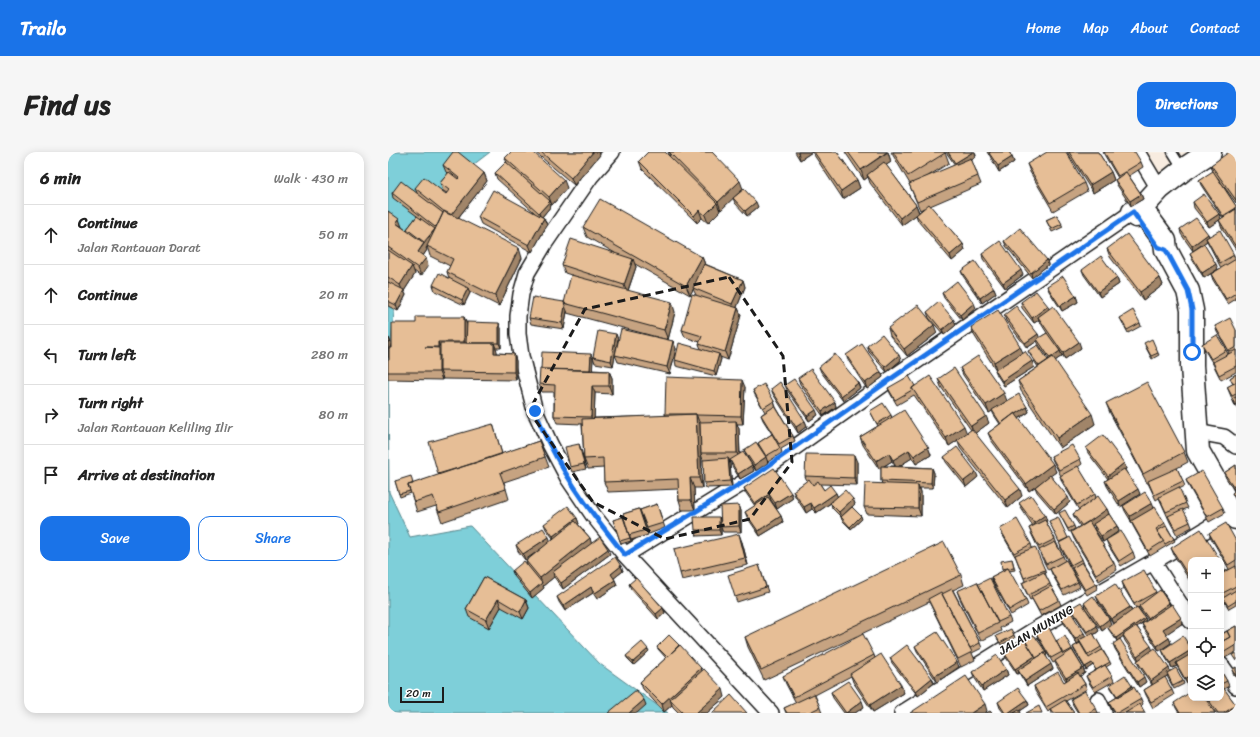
<!DOCTYPE html>
<html lang="en">
<head>
<meta charset="utf-8">
<style>
  :root { --surface:#fff; --page:#f6f6f6; --text:#222; --muted:#767676; --line:#e0e0e0; --accent:#1a73e8 }
  body { margin:0; font-family:Sriracha,sans-serif; background:var(--page); color:var(--text) }
  .controls { position:absolute; right:12px; bottom:12px; display:grid; overflow:hidden; border-radius:8px; box-shadow:0 2px 10px #0003 }
  .controls button { width:36px; height:36px; display:grid; place-items:center; padding:0; border:0; border-bottom:1px solid var(--line); background:var(--surface); color:var(--text); font:20px sans-serif }
  .scale { position:absolute; left:12px; bottom:10px; width:44px; box-sizing:border-box; padding-left:4px; border:2px solid #1c1c1c; border-top:0; font-size:11px; line-height:14px; white-space:nowrap; color:#1c1c1c; -webkit-text-stroke:3px #fff; paint-order:stroke }
  .stop { position:absolute; width:12px; height:12px; margin:-9px; border:3px solid #1a73e8; border-radius:50%; background:#fff }
  .stop.end { background:#1a73e8; border-color:#fff; box-shadow:0 1px 4px #0008 }
  .list { margin:0; padding:0; list-style:none }
  h2 { display:flex; justify-content:space-between; align-items:center; height:52px; margin:0; padding:0 16px; font-size:17px }
  h2 small { font-size:13px; font-weight:400; color:var(--muted) }
  .list li { display:grid; grid-template-columns:26px 1fr auto; gap:12px; align-items:center; box-sizing:border-box; height:60px; padding:0 16px; border-top:1px solid var(--line) }
  .list b { display:block; font-size:15px; white-space:nowrap }
  .list p { margin:0; font-size:13px; white-space:nowrap; color:var(--muted) }
  .list em { font-size:13px; font-style:normal; color:var(--muted) }
  .actions { display:flex; gap:8px; padding:12px 16px }
  .actions a { flex:1; padding:9px 0; border:1px solid var(--accent); border-radius:12px; text-align:center; font-size:14px; color:var(--accent) }
  .actions .main { background:var(--accent); color:#fff }
  .icon { flex:none; width:22px; height:22px; fill:none; stroke:currentColor; stroke-width:2; stroke-linecap:round; stroke-linejoin:round }
  .map { position:relative; flex:none; width:848px; height:561px; overflow:hidden; border-radius:12px }
  header { display:flex; align-items:center; gap:24px; box-sizing:border-box; height:56px; padding:0 20px; background:var(--accent); color:#fff }
  header strong { font-size:19px }
  nav { display:flex; gap:22px; margin-inline-start:auto; font-size:14px }
  .intro { display:flex; align-items:center; justify-content:space-between; box-sizing:border-box; height:96px; padding:0 24px }
  h1 { margin:0; font-size:28px }
  .button { padding:10px 18px; border-radius:12px; background:var(--accent); color:#fff; font-size:14px; font-weight:700 }
  main { display:flex; gap:24px; padding:0 24px }
  aside { flex:1; background:var(--surface); border-radius:12px; box-shadow:0 2px 10px #0003 }
  .map>svg:first-child { display:block }
  .built { fill:#f8ece0 }
  .water { fill:#7ecfd9; stroke:#57878d }
  .lines { fill:none; stroke-linecap:round; stroke-linejoin:round }
  .lane-casing { stroke:#1c1c1c; stroke-width:11 }
  .street-casing { stroke:#1c1c1c; stroke-width:18 }
  .secondary-casing { stroke:#1c1c1c; stroke-width:25 }
  .lane { stroke:#fff; stroke-width:8 }
  .street { stroke:#fff; stroke-width:15 }
  .secondary { stroke:#fff; stroke-width:22 }
  .wall { fill:#c6a381; stroke:#1c1c1c; fill-rule:evenodd }
  .shaded-wall { fill:#a18569; stroke:#1c1c1c }
  .building { fill:#e6be96; stroke:#1c1c1c }
  .route { stroke:#1a73e8; stroke-width:5 }
  .marked { fill:none; stroke:#1c1c1c; stroke-width:3; stroke-dasharray:8 5; stroke-linejoin:round }
  .labels { text-anchor:middle; dominant-baseline:central; stroke-width:3; stroke-linejoin:round; paint-order:stroke }
  .street-label { font-size:12px; fill:#1c1c1c; stroke:#fff }
</style>
</head>
<body>
<header>
<strong>Trailo</strong>
<nav><a>Home</a><a>Map</a><a>About</a><a>Contact</a></nav>
</header>
<div class="intro"><h1>Find us</h1><a class="button">Directions</a></div>
<main>
<aside>
<h2>6 min<small>Walk · 430 m</small></h2>
<ul class="list">
<li><svg class="icon" aria-label="ahead" viewBox="0 0 24 24"><path d="M12 20V5M6 11l6-6 6 6"/></svg><div><b>Continue</b><p>Jalan Rantauan Darat</p></div><em>50 m</em></li>
<li><svg class="icon" aria-label="ahead" viewBox="0 0 24 24"><path d="M12 20V5M6 11l6-6 6 6"/></svg><div><b>Continue</b></div><em>20 m</em></li>
<li><svg class="icon" aria-label="left" viewBox="0 0 24 24"><path d="M17 20v-9H6M10 6l-5 5 5 5"/></svg><div><b>Turn left</b></div><em>280 m</em></li>
<li><svg class="icon" aria-label="right" viewBox="0 0 24 24"><path d="M7 20v-9h11M14 6l5 5-5 5"/></svg><div><b>Turn right</b><p>Jalan Rantauan Keliling Ilir</p></div><em>80 m</em></li>
<li><svg class="icon" aria-label="arrive" viewBox="0 0 24 24"><path d="M6 21V4h12l-3 4 3 4H6"/></svg><div><b>Arrive at destination</b></div></li>
</ul>
<div class="actions"><a class="main">Save</a><a>Share</a></div>
</aside>
<div class="map">
<svg width="848" height="561" viewBox="0 0 848 561">
  <rect width="100%" height="100%" fill="#fff"/>
  <filter id="ink" filterUnits="userSpaceOnUse"><feTurbulence type="fractalNoise" baseFrequency=".025" numOctaves="2"/><feDisplacementMap in="SourceGraphic" scale="8" xChannelSelector="R" yChannelSelector="G"/><feConvolveMatrix kernelMatrix="1 2 1 2 8 2 1 2 1" color-interpolation-filters="sRGB"/></filter>
  <g filter="url(#ink)">
    <path class="built" d="M754,0h58l-41,25z"/>
    <path class="water" d="M0,0h102l-43,33 -52,120 -3,26 -4,46 1,115 21,45 60,-11 130,138 68,49h-280z"/>
    <g class="lines">
      <g class="lane-casing">
        <path id="lane" d="M784,0l10,16"/>
      </g>
      <g class="street-casing">
        <path id="street" d="M224,0l-21,24 -46,67 -18,30 -6,21 -3,22v18l3,22 14,55 15,33 18,34 25,37 32,40 146,158
          M749,0l22,37
          M809,280l27,5 12,9
          M237,403l134,-82 136,-97 238,-164
          M765,410l38,59
          M833,513l15,21
          M710,548l6,13
          M514,561l129,-81 122,-70 80,-49"/>
      </g>
      <g class="secondary-casing">
        <path id="secondary" d="M752,55l25,34 1,9 22,41 4,19v56l6,85 38,67
          M748,64l-3,-4 15,-11 11,-12 24,-19 27,-18"/>
      </g>
      <use href="#lane" class="lane"/>
      <use href="#street" class="street"/>
      <use href="#secondary" class="secondary"/>
    </g>
    <path class="wall" d="M147,0h64l1,3 -26,30z
      M280,0h44l46,55 -11,9 -12,-13 -2,-5 -12,12 -3,-3 2,4 -12,12 -6,-5 -5,5 -55,-54 -3,-8 27,-8 4,3z
      M407,0h42l20,28 3,8 -17,11 -31,-47 -12,8z
      M457,0h43l3,10 -5,3 30,40 3,7 5,-4 -4,2 -11,-26h1l-19,-32h54l4,11 -24,15 30,-13 -9,-13h29l1,4 -5,3 10,25 -51,22 33,38 2,6 -13,11 -34,-40 -2,-6 -14,10 -32,-42 -2,-6 -4,3z
      M599,0h22l3,5 2,5 -15,10 -8,-14 -2,-4v1z
      M679,0h31l13,20 3,8 -21,13z
      M715,0l38,10 2,5 -14,9 12,18 2,5 -12,7 -14,-21 -2,-5 3,-2 -13,-22z
      M848,3v48l-19,-26 19,29v44l-14,-22 -3,-8 4,-2 -22,-33 -2,-5 14,-8 -2,-7z
      M117,6l62,30 -15,17 -1,-1v2l-9,11 2,1 3,7 -15,27 -51,-28 -3,-7 57,-4 -38,-34 -2,-6 12,-10z
      M639,12l57,19 3,8 -34,20 -23,-39z
      M55,13l41,8 3,8 -29,37 64,40 -23,48 -30,-15 1,2 -6,12 -29,-14 -2,-6 16,-7 -2,-6 3,-6 -20,-10 -3,-10 -1,2 1,2 -4,6 5,10 -7,10 -7,-5 1,3 -11,17 2,4 -8,16 -10,-5v-95l14,16 5,4v-2l10,-13 -24,-18 -1,-5h25l-2,-5 31,6 1,-1 -4,-2 -3,-8 8,-9 -2,-2z
      M805,50l26,12 2,5 -12,8 -15,-19z
      M669,63l6,12 -11,5 -6,-12z
      M195,75l119,30 3,7 38,16 2,7 -8,20 1,1 3,7 -13,45 -8,-3 1,2 -5,17 -40,-10 -1,-6 26,-11 -2,-5 1,-2 -15,-5 -3,-7 14,-35 -3,-6 -3,6 -55,-31 1,3 -8,24 47,21 -7,28 -101,-27v-2l-3,18 -33,-5 -2,-6 35,-16 19,-23 -18,-6 -3,-8 53,-12 -28,-16z
      M792,77l28,5 1,2 25,19 1,4h1v40l-8,5 -15,-24 -2,-6 10,-6 -14,-27 -14,10 -12,-17z
      M616,89l43,19 1,5 -16,13 -26,-32z
      M719,97l53,29 3,7 -20,15 -33,-43z
      M802,101l28,16 -14,9 -12,-19z
      M594,102l41,21 -18,13 -22,-29z
      M694,118l35,8 2,6 -19,13 -16,-22z
      M573,119l33,17 2,5 -14,10 -19,-27z
      M659,134l29,10 2,6 -16,9 -13,-20z
      M554,141l34,15 -14,12 -18,-22z
      M633,150l28,7 32,39 -16,11 -11,-16 6,8 2,5 -7,5 40,63 -35,24 -39,-57 -3,-10 20,-14 -9,-14 -1,-2 20,9 1,-1 -10,-14 -2,-4 -10,7 -21,-27 -2,-6 34,19 1,4 8,-5 -7,-11 -1,-2 -5,3 -12,-15z
      M539,160l29,13 -12,10 -15,-17z
      M76,165l3,7 34,4v20h-5l1,5 17,1 2,7v19l-73,-1 -1,-3v4l-54,-1v-19h1v-7v5h-1v-20h1l2,5 -1,5h2l24,-25z
      M732,166l20,5 1,3 -13,7z
      M827,174l21,4v42l-15,8 -8,-16 -9,-15 -2,-5 24,6 2,4 1,-1 -12,-21z
      M583,175l52,25 11,15 -30,19 -7,-11 -2,-5h1l-22,-35z
      M500,176l49,5 -30,23 -17,-20z
      M230,187l-5,27 -18,-3 -2,-6z
      M285,189l3,8 -6,25 -52,-12 -3,-7z
      M479,194l34,14 -14,12 -18,-20z
      M757,194l13,7 1,2 -7,4z
      M458,203l35,17 2,5 -16,12 -19,-29z
      M205,207l-1,11 17,1 3,7v16l-17,-1 -1,25 71,-2v-2l80,-27 -2,37h-6l2,5 1,25 14,17 -14,8 -8,-13 -2,-6h-1l1,4 2,23 -26,1 -2,-5 -1,-23 -2,-6 1,34h-8l1,22h-13l-3,-10 -1,-11 -70,3 -4,-10v-14l-16,1 -4,-10 -2,-35 -25,-1 -3,-7v-24h-12l-3,-8z
      M431,215l39,16 2,5 -17,13 -22,-29z
      M572,216l47,33 20,6 2,5 -10,7 37,53 -6,3 20,27 -14,12 -19,-22 -2,-5 9,-7 -15,11 -38,-51 -3,-7 12,-9 -6,-9 -2,-4 -3,2 -26,-38z
      M848,222v34l-9,-21 6,-3 -3,-6z
      M410,226l37,24 1,5 -13,9 -23,-32z
      M550,227l51,44 -14,10 47,63 -14,12 -48,-60 -2,-8 -9,6 -35,-51 -17,10 -7,-12 -2,-5 27,-2 52,47 4,-3 -30,-43z
      M397,233l33,30 -9,6 -22,-31z
      M383,237l34,32 2,5 -9,7 -25,-39z
      M365,238l21,11 2,6 17,29 2,5 -14,8 1,4 -14,9 -2,-3 2,4 -12,8 -10,-16 -2,-5 15,-2 -1,-5 14,-9 -9,-14 -2,-5 4,-3 -10,-17z
      M718,251l78,49 4,10 -11,6 8,18 -6,3 9,19 -5,2 7,12 2,5 -15,8 -7,-13 -11,-24 -3,2 -8,-17h-1l-37,-70z
      M482,259l21,4 1,3 36,29 3,8 -15,9 -4,-6 -13,8 33,2 2,5 -1,15h-13l1,4v24l-54,-2 -3,-7 18,-23 -1,-3v-14l-2,2 -16,-24 -3,-8 18,-11zM504,309l3,5h-11z
      M105,272l9,30 37,-13 10,26 -45,15 5,17 -67,23 -6,-16 -19,6 -6,-19 -11,4 -5,-16 18,3 26,-9 -1,-1z
      M191,292l7,25 -14,3 -2,-5z
      M698,296l38,15 2,6 -1,1 15,24 -20,13 -13,-21 -2,-5 3,-2 -20,-26z
      M663,304l29,3 2,5 -4,3 17,27 1,4 11,11 2,5 8,12 2,5 -12,8 26,13 2,6 -14,8 -13,-21 -2,-5 -3,2 -8,-12 -1,-5 -2,1 22,37 3,7 -18,11 -25,-42 -3,-7 9,-6 -5,-7 -2,-5 6,-4 -17,-28 -2,-6h1l-8,-15z
      M556,305l34,20 -12,10 -20,-25z
      M469,310v23l-37,-1 4,6 12,3 1,3 16,3 2,5 -9,9 16,6 -11,10 -9,-9 -1,-3 -9,-9 -1,-5 -15,10 -4,-4 -6,4 -11,-17 -2,-5 14,-10 -2,-5z
      M848,313v36l-4,-8 3,-2 -9,-13 -2,-5z
      M798,328l37,28 2,5 -16,9 -21,-37z
      M356,336l47,5 2,5 -16,11 -6,-9h-1l11,16 2,6 -23,14 -13,-19 -2,-5 10,-6 -9,-13z
      M631,351l28,18 -1,1 9,17 2,5 6,12 2,5 -17,9 -7,-14 -2,-6 -8,-17 -2,-5 4,-2 -12,-18z
      M269,352l8,24 -16,6 -9,-24z
      M351,353l2,6v21h-18l-2,-4v7l-24,1 -2,-6 26,-9z
      M735,354l31,2 11,15 10,18 -25,15 -17,-30 -2,-5 -6,-10z
      M251,357l9,26 -17,5 -8,-26z
      M671,361l15,13 1,3 -6,3z
      M235,365l8,24 -10,3 -8,-24z
      M189,366l2,6h-1l12,14 1,5 19,11 -47,35 -9,-12 -11,9 1,2 -12,10 -18,-22 -2,-5 15,-6 -1,-4 13,-11 -14,10 -7,-9 -2,-6 35,-4 2,-3 -7,-9 -2,-5z
      M661,369l19,17 14,21 2,5 12,20 1,5 -10,6 -13,-21 -2,-5 -11,-20 -1,-6z
      M612,377l31,15 1,4 13,22 1,6 5,10 8,14 2,5 -20,11 -9,-17 -2,1 -6,-12 -2,-5 3,-2 -9,-23 -14,-24z
      M821,381l27,8v64l-7,4 -6,-10 -2,1v-26l8,-5 -18,-31z
      M354,390l6,23 -66,15 -2,-7z
      M783,396l20,12v23l-17,-28z
      M624,407l3,11 -6,1 17,29 2,5 -17,10 -18,-32 -2,-6 12,-6 -1,-2z
      M833,409l4,10 -4,3z
      M371,413l9,27 -31,10 -2,-5z
      M233,414l2,5 -9,7 3,7 -20,14 -4,-6 -28,18 -6,-9 -2,-5z
      M662,417l28,13 2,5 -16,8 -12,-21z
      M573,423l3,10 -11,5 27,53 2,5 -10,5 3,7 -14,7 -30,-61 -2,-4 -165,78 -16,-33 -3,-10z
      M96,425l42,23 3,8 -6,11 -22,-12 -12,21 -20,-11 -3,-8z
      M734,430l34,10v1l13,10 1,2 11,13 2,5 -17,11 3,4 2,5 -12,8 -15,-22 -2,-5 6,-4 -7,-9 -2,-4 -1,1 8,12 -9,7 15,22 17,19 1,3 13,10 1,3 -10,5 -7,-13 -3,2 8,12 2,5 -21,13 -7,-13 -2,-5 8,-5 -13,-19 -2,-5 1,-1 -13,-19 -2,-5 -6,5 -8,-11 -1,-2 5,-4 -15,-23 -2,-5 34,11 2,4 4,-3 -12,-20z
      M241,432l34,24 2,5 -7,6 -27,-30z
      M590,432l31,33 2,5 -11,6 1,3 -20,10 -21,-42 -3,-8z
      M696,451l27,21 -9,7 -17,-23z
      M683,456l28,23 -5,4 17,29 -5,3 6,9 2,5 -19,11 -7,-11 -2,-5 10,-6 -3,-5 -7,5 -12,-20 -1,-3 7,-4v-1l-3,2 -15,-24 -2,-5 24,18 2,4 2,-2 -15,-22z
      M848,474v26l-13,7 -2,-4v-27l2,5z
      M648,481l20,8 16,8 11,19 2,5 -5,3 5,8 2,5 -21,12 8,12h-23l-1,-3 -2,2 -13,-21 -1,-5 30,-4 2,-1 -9,-14 -2,-5 -2,1 -15,-25z
      M626,483l1,3 -14,7 -5,-9z
      M637,488l22,15 -1,1 7,13 -26,17 -8,-13 -2,1 -12,-18 -2,-5z
      M725,492l33,38 -7,5 -24,-38z
      M291,494l22,22 1,2 23,27 -18,16h-28l-6,-6 -1,-2 -8,7 -21,-23 -3,-7 26,-24 -8,-9 -1,-2z
      M527,494l44,21 -22,15 -20,-31z
      M803,496v34l-4,2 -9,-16 -1,-2 -5,2 -8,-13 -2,-5z
      M261,499l-15,14 -7,-7 -1,-2z
      M486,503l1,3 29,35 -31,19 -20,-30 -2,-6 -36,19 7,18h-36l-2,-5 12,-5 -10,-19 -3,-8z
      M502,506l42,20 2,5 -16,13 -26,-33z
      M848,515v11l-2,-3 -2,-5z
      M618,517l2,6 -25,16 -9,-14 -2,-5z
      M833,519l6,10 2,5 -5,3 12,16v8h-20l-7,-9 -2,-6h14z
      M722,533l22,1 1,2 8,11 2,5 -2,2 4,7h-30l-4,-6 -2,-5 8,-5 -6,-9z
      M443,540l33,15 -9,6h-11l-11,-15z
      M683,547l25,9 2,5h3h-23l-5,-8z
      M639,548l2,5 -9,6 1,2h-17l-4,-5 -2,-6z
      M806,548l21,13h-36l-3,-5 -2,-5z"/>
    <path class="shaded-wall" d="M205,0h6l1,3 -26,30 -3,-7z
      M410,0h14l-12,8z
      M500,0l3,10 -22,15 -2,-2 1,2 -4,3 -3,-10z
      M585,0h2l1,4 -19,13 -2,-6z
      M624,5l2,5 -15,10 -1,-6z
      M723,20l3,8 -21,13 -3,-8z
      M96,21l3,8 -34,43 -3,-8z
      M176,28l3,8 -15,17 -3,-8z
      M469,28l3,8 -17,11 -2,-8z
      M352,29l3,8 -22,21 -3,-8z
      M753,42l2,5 -12,7 -1,-5z
      M162,49l1,5 -10,12 -2,-5z
      M368,50l2,5 -11,9 -2,-5z
      M329,51l3,8 -12,12 -3,-8z
      M528,53l3,8 -17,12 -2,-7z
      M848,56v6l-11,7 -2,-5z
      M311,58l3,8 -5,5 -3,-7z
      M831,62l2,5 -12,8 -2,-5z
      M156,66l3,7 -15,27 -3,-7z
      M11,67l3,8 -6,-4z
      M47,77l2,5 -11,14 1,2 -7,10 -2,-8z
      M820,82l2,5 -4,-1 1,3 -14,10 -1,-5z
      M575,92l2,6 -13,11 -2,-6z
      M131,96l3,10 -23,48 -4,-10z
      M314,105l4,10 -16,28 -4,-9z
      M38,106l2,8 -7,10 -3,-8z
      M245,107l3,8 -9,26 -3,-8z
      M659,108l1,5 -16,13 -1,-5z
      M828,112l2,5 -14,9 -2,-5z
      M24,114l3,8 -11,17 2,4 -8,16 -2,-6 7,-13 -3,-7z
      M633,118l2,5 -18,13 -2,-5z
      M729,126l2,6 -19,13 -2,-5z
      M772,126l3,7 -20,15 -3,-8z
      M355,128l2,7 -10,25 -3,-8z
      M80,136l2,5 -6,12 -2,-5z
      M606,136l2,5 -14,10 -2,-5z
      M688,144l2,6 -16,9 -2,-5z
      M284,150l3,10 -7,28 -4,-10z
      M586,151l2,5 -14,12 -2,-5z
      M177,154l2,5 -3,18 -2,-6z
      M660,154l2,5 -12,6 1,3 -5,3 -2,-5z
      M350,156l3,7 -13,45 -3,-8z
      M76,165l3,8v24l-3,-7z
      M566,168l2,5 -12,10 -2,-5z
      M111,171l2,5v20l-2,-5z
      M546,173l3,8 -30,23 -3,-7z
      M228,182l2,5 -5,27 -2,-5z
      M650,182l2,5 -13,9 -2,-5z
      M1,186l2,5 -2,15 -1,-14z
      M285,189l3,8 -6,25 -3,-7z
      M50,190l3,7 -1,22 2,5v4l-3,-8v-21l-1,-4z
      M691,190l2,6 -16,11 -2,-6z
      M106,191l3,8v10l-3,-8z
      M632,194l3,7 -27,17 -2,-8z
      M672,199l2,5 -10,7 -2,-5z
      M126,202l2,7v19l-2,-8z
      M203,202l2,5 -1,17 -2,-5z
      M331,202l2,5 -5,17 -2,-5z
      M511,203l2,5 -14,12 -2,-5z
      M644,209l2,6 -30,19 -2,-5z
      M221,219l3,7v16l-3,-8z
      M493,220l2,5 -16,12 -2,-6z
      M354,228l3,7 -2,37 -2,-8z
      M470,231l2,5 -17,13 -2,-5z
      M204,234l3,7 -1,31 -3,-7z
      M616,241l3,8 -18,12 -3,-8z
      M447,250l1,5 -13,9 -1,-5z
      M639,255l2,5 -26,17 -2,-5z
      M428,258l2,5 -9,6 -2,-5z
      M308,262l4,10 2,64 -3,-10z
      M704,262l3,10 -35,24 -3,-10z
      M598,264l3,7 -15,11 -3,-8z
      M348,269l3,8 1,31 -3,-7z
      M417,269l2,5 -9,7 -2,-6z
      M576,274l3,8 -18,12 -3,-8z
      M191,292l2,5 5,20 -2,-5z
      M540,295l3,8 -15,9 -2,-8z
      M521,298l3,8 -16,10 -3,-8z
      M501,301l3,8 -13,8 -3,-8z
      M466,303l3,7v23l-3,-7z
      M378,305l2,6 -12,8 -2,-6z
      M340,306l2,6 2,23 -2,-6z
      M736,311l2,6 -17,12 -1,-5z
      M665,312l3,8 -27,19 -3,-7z
      M364,313l2,6 -14,8 -2,-5z
      M544,316l2,5 -1,15 -2,-5z
      M588,320l2,5 -12,10 -2,-6z
      M302,326l4,10 1,22 -4,-10z
      M530,333l3,7v24l-3,-8z
      M848,333v7l-2,-5z
      M632,337l2,7 -14,12 -3,-8z
      M750,337l2,5 -20,13 -1,-6z
      M403,341l2,5 -16,11 -2,-6z
      M448,341l2,5 -22,15 -2,-5z
      M381,342l2,6 -14,9 -2,-5z
      M680,345l2,5 -14,12 -2,-5z
      M465,347l2,5 -14,13 -2,-5z
      M423,351l1,6 -6,4 -2,-6z
      M764,351l2,5 -23,14 -1,-6z
      M351,353l2,6v21l-2,-6z
      M719,357l2,5 -25,18 -2,-6z
      M657,363l2,6 -12,8 -1,-6z
      M393,364l2,6 -23,14 -2,-5z
      M473,364l1,3 -11,10 -1,-2z
      M331,365l2,5v13l-2,-5z
      M189,366l2,6 -24,17 -2,-5z
      M729,374l2,5 -16,11 -2,-6z
      M351,382l3,8 6,23 -3,-7z
      M161,385l2,5 -26,18 -2,-6z
      M202,386l2,8 -39,26 1,5 -11,9 1,2 -12,10 -2,-5 12,-10 -2,-5z
      M220,397l2,5 -47,35 -2,-6z
      M233,414l2,5 -10,8 -2,-5z
      M227,428l2,5 -20,14 -2,-6z
      M203,435l2,6 -28,18 -2,-5z
      M110,447l3,8 -12,21 -3,-8z
      M138,448l3,8 -6,11 -3,-7z
      M781,451l2,5 -21,15 -2,-5z
      M742,455l2,5 -19,12 -2,-5z
      M275,456l2,5 -7,6 -2,-5z
      M757,466l1,2 -29,21 -1,-3z
      M793,466l2,5 -18,12 -2,-6z
      M721,467l2,5 -9,7 -2,-5z
      M709,474l2,5 -10,7 -2,-6z
      M696,481l2,5 -7,2 1,2 -3,2 -2,-5z
      M781,486l2,5 -12,8 -2,-5z
      M763,494l2,5 -14,10 -2,-5z
      M260,497l1,2 -15,14 -1,-3z
      M803,498v6l-15,7 1,3 -5,2 -2,-5z
      M658,500l1,3 -27,18 -2,-3 1,3 -2,1 -2,-5 20,-13z
      M569,510l2,5 -22,15 -2,-6z
      M704,511l1,2 -7,5 -1,-3z
      M663,512l2,5 -26,17 -2,-5z
      M313,516l3,8 -34,23 2,6 -8,7 -2,-8z
      M695,516l2,5 -17,11 -2,-6z
      M781,516l2,5 -18,13 -2,-5z
      M618,517l2,6 -25,16 -1,-5z
      M803,523v7l-4,2 -2,-5z
      M756,525l2,5 -7,5 -2,-5z
      M544,526l2,5 -16,13 -2,-5z
      M513,533l3,8 -31,19 -3,-7z
      M744,534l1,2 -15,10 -1,-2z
      M335,537l2,8 -18,16h-11z
      M256,548l2,5 -9,8h-8z
      M639,548l2,5 -12,8h-9z
      M474,549l2,6 -9,6h-9z
      M597,552l2,7 -2,2h-14z
      M848,553v6l-2,2h-10z"/>
    <path class="building" d="M65,0h5l26,21 -33,42 -5,-2 -31,-25 9,-11 22,17 3,-4 -9,-7 9,-11 9,7 1,-1 -16,-13z
      M123,0h22l31,28 -15,17 -44,-39z
      M153,0h52l-22,26z
      M260,0h17l52,51 -12,12 -6,-5 -5,6 -55,-55z
      M281,0h43l28,29 -22,21z
      M426,0h23l20,28 -16,11z
      M460,0h39l-26,18z
      M505,0h52v1l-37,23z
      M560,0h25l-18,11z
      M603,0h18l3,5 -14,9 -9,-13z
      M659,0h19l18,31 -34,20 -23,-39z
      M681,0h29l13,20 -21,13z
      M716,0h31l6,10 -23,14z
      M841,0h5l2,3v45l-25,-35z
      M583,6l7,18 -61,26 -8,-18z
      M118,10l44,39 -11,12 -44,-40z
      M496,10l32,43 -16,13 -33,-43z
      M825,19l23,35v2l-13,8 -24,-36z
      M738,20l15,22 -11,7 -15,-21z
      M13,29l42,32 -5,11 -3,3 -43,-34z
      M356,37l12,13 -11,9 -12,-13z
      M105,38l51,28 -15,27 -51,-28z
      M816,42l15,20 -12,8 -14,-20z
      M212,47l102,58 -16,29 -103,-59z
      M541,52l34,40 -13,11 -34,-40z
      M848,57v38l-17,-27z
      M0,59l11,8 -3,4 28,20 -6,9 8,6 -8,10 -30,-21z
      M56,59l75,37 -24,48 -48,-24 6,-13 -26,-13z
      M669,63l5,9 -11,5 -5,-9z
      M29,64l18,13 -11,13 -17,-13z
      M808,66l12,16 -16,12 -12,-17z
      M632,76l27,32 -16,13 -27,-32z
      M832,78l14,25 -14,8 -14,-25z
      M739,82l33,44 -20,14 -33,-43z
      M183,87l62,20 -9,26 -62,-20z
      M612,89l21,29 -18,13 -21,-29z
      M816,92l12,20 -14,9 -12,-20z
      M0,98l24,16 -12,19 -12,-8z
      M713,104l16,22 -19,14 -16,-22z
      M848,107v34l-10,6 -15,-25z
      M587,109l19,27 -14,10 -19,-27z
      M316,112l39,16 -11,24 -39,-16z
      M51,121l29,15 -6,12 -29,-15z
      M183,123l101,27 -8,28 -100,-27z
      M675,124l13,20 -16,10 -13,-20z
      M569,129l17,22 -14,12 -18,-22z
      M0,130l16,8 -8,15 -8,-4z
      M648,139l12,15 -16,12 -11,-16z
      M304,142l46,14 -13,44 -26,-8 3,-8 -20,-6z
      M145,145l31,5 1,4 -3,17 -33,-5z
      M551,150l15,18 -12,10 -15,-18z
      M530,153l16,20 -30,24 -16,-21z
      M628,154l22,28 -13,9 -21,-28z
      M665,154l26,36 -16,11 -25,-36z
      M610,158l22,36 -26,16 -23,-35z
      M745,158l7,13 -13,7 -7,-12z
      M28,165h48v25h-26v5h-13l14,1v24h-51v-12h1v-12h3v-25h24z
      M842,166l6,12v17l-7,4 -14,-25z
      M79,170l32,1v20h-33z
      M233,177l52,12 -6,26 -52,-12z
      M210,179l18,3 -5,27 -18,-4z
      M659,181l13,18 -10,7 -13,-19z
      M494,182l17,21 -14,12 -18,-21z
      M829,183l9,15 -15,9 -9,-15z
      M764,187l6,14 -7,3 -7,-13z
      M52,191h54v10l20,1v18l-74,-1z
      M291,191l40,11 -5,17 -39,-11z
      M474,192l19,28 -16,11 -19,-28z
      M650,193l10,15 -9,6 -11,-15z
      M848,198v16l-17,9 -6,-13z
      M637,199l7,10 -30,20 -7,-11z
      M154,200l49,2 -1,16 -49,-1z
      M447,202l23,29 -17,13 -22,-29z
      M590,204l26,37 -18,12 -26,-37z
      M665,205l39,57 -35,24 -39,-57z
      M566,216l32,48 -15,10 -33,-47z
      M152,217l69,2v15h-17l-1,31 -37,-1 1,-31 -16,-1z
      M423,217l24,33 -13,9 -24,-33z
      M848,222v8l-3,2 -3,-6z
      M521,224l6,10 -3,2v2l-17,10 -7,-12z
      M542,224l34,50 -18,12 -34,-50z
      M278,225l76,3 -1,36 -45,-1v-1h-31z
      M406,227l22,31 -9,6 -22,-31z
      M392,230l25,39 -9,6 -25,-38z
      M759,230l37,70 -41,22 -37,-71z
      M848,230v12l-4,2 -5,-9z
      M376,232l10,17 -11,7 -10,-18z
      M631,242l8,13 -11,7 -1,-1 -14,11 -9,-14z
      M848,245v9l-4,-7z
      M495,251l8,12 -14,9 -7,-13z
      M387,254l18,30 -14,8 -18,-29z
      M516,258l24,37 -14,9 -5,-6 -16,10 -4,-7 -13,8 -16,-24z
      M627,261l38,51 -27,20 -38,-51z
      M308,262l3,64h-9l1,22h-12l-1,-21 -74,3 -1,-24 -19,1 -2,-40z
      M348,269l1,32h-36l-1,-31z
      M105,272l9,30 -27,9 -37,11 -9,-32z
      M584,277l48,60 -15,11 -48,-60z
      M384,282l8,14 -14,8 -8,-13z
      M715,283l21,28 -16,13 -22,-28z
      M151,289l6,16 -45,16 6,16 -67,23 -6,-16 -19,6 -6,-17z
      M368,290l10,15 -12,8 -10,-15z
      M191,292l5,20 -14,3 -5,-20z
      M684,293l8,14 -21,11 -8,-14z
      M569,295l19,25 -12,9 -20,-24z
      M355,300l9,13 -14,9 -8,-14z
      M418,302l48,1v23l-49,-2z
      M340,306l2,23 -26,2 -1,-23z
      M848,313v20l-2,2 -10,-14z
      M493,314l51,2 -1,15 -50,-2z
      M690,314l17,28 -18,11 -17,-29z
      M386,316l17,25 -16,10 -6,-9 -14,10 -11,-16z
      M789,316l6,13 -29,14 -6,-14z
      M736,317l14,20 -19,12 -14,-20z
      M814,319l21,37 -16,9 -21,-37z
      M662,323l18,22 -14,12 -19,-22z
      M23,324l2,8 -5,1 2,6 -11,3 -4,-13z
      M421,327l4,6 5,-4 6,9 6,-5 6,8 -22,15 -3,-5 -7,4 -11,-16z
      M477,331l53,2v23l-54,-1z
      M791,335l7,16 -20,9 -7,-15z
      M457,338l8,9 -14,13 -9,-9z
      M848,338v9l-4,-6z
      M757,340l7,11 -22,13 -7,-10z
      M643,343l14,20 -11,8 -15,-20z
      M710,344l9,13 -17,12 -8,5 -9,-12z
      M380,345l13,19 -23,15 -13,-19z
      M269,352l6,19 -16,5 -7,-18z
      M351,353v21l-18,1 -1,-21z
      M180,354l9,12 -24,18 -9,-12z
      M464,355l9,9 -11,11 -9,-10z
      M767,355l10,16 -9,6 8,12 -16,10 -17,-30z
      M251,357l7,21 -17,5 -6,-21z
      M795,357l7,13 -15,7 -7,-13z
      M677,358l9,16 -6,3 -9,-16z
      M721,362l8,12 -16,10 -8,-12z
      M235,365l7,21 -10,3 -7,-21z
      M306,365h25v13h-24z
      M670,365l10,21 -9,4 -10,-21z
      M629,367l14,25 -17,9 -14,-24z
      M657,368l10,19 -16,8 -10,-19z
      M187,369l15,17 -50,40 -14,-17z
      M701,369l25,42 -18,11 -25,-42z
      M838,371l10,18v19l-8,5 -19,-32z
      M778,374l8,13 -9,5 -8,-13z
      M155,376l6,9 -26,17 -7,-9z
      M813,377l19,31h-29v20l-20,-32z
      M733,379l12,21 -14,9 -13,-21z
      M351,382l6,24 -65,15 -6,-24z
      M212,385l8,12 -47,34 -8,-11z
      M682,385l12,22 -11,6 -12,-22z
      M556,390l17,33 -200,95 -16,-33z
      M667,390l8,14 -17,8 -7,-14z
      M647,395l10,23 -21,8 -9,-23z
      M227,405l6,9 -10,8 4,6 -20,13 -4,-6 -28,19 -6,-9z
      M624,407l2,8 -12,2 -1,-8z
      M678,408l12,22 -16,8 -12,-21z
      M136,409l18,22 -12,10 -18,-22z
      M694,410l14,22 -11,6 -13,-22z
      M371,413l7,22 -31,10 -7,-22z
      M848,414v20l-15,8v-20z
      M620,416l18,32 -17,10 -18,-33z
      M756,418l12,22 -22,12 -12,-22z
      M656,420l6,12 -22,11 -6,-12z
      M96,425l42,23 -6,12 -22,-13 -12,21 -20,-11z
      M248,426l27,30 -7,6 -27,-30z
      M602,426l19,39 -11,5 -20,-38z
      M589,430l21,41 -20,10 -21,-42z
      M727,432l15,23 -19,12 -15,-23z
      M663,434l8,14 -20,11 -8,-14z
      M564,437l28,54 -10,5 -28,-54z
      M772,438l9,13 -21,15 -9,-12z
      M848,438v11l-8,5 -5,-8z
      M553,440l31,60 -14,7 -30,-60z
      M705,444l16,23 -9,7 -16,-23z
      M693,450l16,24 -10,6 -16,-24z
      M784,452l9,14 -18,11 6,9 -12,8 -15,-22z
      M749,455l8,11 -29,20 -8,-10z
      M681,457l15,24 -9,6 -15,-24z
      M660,474l14,26 -11,6 -15,-25z
      M748,474l15,20 -14,10 -14,-21z
      M848,474v19l-15,9v-12l9,-5 -3,-6z
      M623,477l3,6 -14,8 -4,-7z
      M839,479l3,6 -9,5v-7z
      M549,480l20,30 -22,14 -20,-30z
      M705,481l8,14 -13,8 -9,-15z
      M475,482l11,21 -80,42 -11,-21z
      M281,483l10,10 -12,12 -10,-10z
      M646,483l12,17 -10,6 -11,-18z
      M677,484l7,13 -9,5 -7,-13z
      M795,484l8,12v2l-21,13 -8,-13z
      M635,486l12,18 -20,13 -12,-18z
      M732,487l24,38 -7,5 -24,-38z
      M254,490l6,7 -15,13 -7,-6z
      M692,491l9,15 13,-8 8,12 -14,8 -4,-7 -7,4 -12,-20z
      M292,493l21,23 -39,36 -22,-22z
      M519,493l25,33 -16,13 -26,-33z
      M767,496l14,20 -18,13 -14,-20z
      M684,498l11,18 -17,10 -11,-17z
      M656,501l7,11 -26,17 -7,-11z
      M848,501v8l-4,-6z
      M493,502l20,31 -31,20 -20,-31z
      M803,502v21l-6,4 -9,-16z
      M609,503l9,14 -24,17 -10,-14z
      M717,513l7,11 -19,11 -7,-11z
      M848,515v9l-4,-6z
      M788,516l7,13 -10,5 -6,-13z
      M316,517l19,20 -27,24h-13l-13,-14z
      M833,519l6,10 -6,3z
      M670,520l6,10 14,-9 7,11 -39,23 -12,-21z
      M737,523l7,11 -15,10 -7,-11z
      M578,524l19,28 -14,9h-61z
      M777,525l7,13 -21,12 -7,-12z
      M460,529l14,20 -16,12 -15,-21z
      M746,535l7,12 -24,14h-1l-7,-11z
      M835,535l13,18 -12,8h-6l-11,-15h14v-9z
      M630,536l9,12 -19,13h-3l-7,-11z
      M248,538l8,10 -15,13h-21z
      M697,539l11,17 -8,5h-9l-8,-14z
      M801,541l2,2v3h2l1,2 3,-2h8l10,15h-35l-6,-10z
      M426,542l6,13 -12,6h-21l-3,-5z
      M343,543l16,18h-35z
      M677,548l9,13h-22l-2,-4z
      M752,552l5,9h-20z
      M651,554l3,7h-16z
      M848,555v6h-9z
      M631,558l2,3h-7z
      M602,559l2,2h-6z"/>
  </g>
  <g class="lines" filter="url(#ink)">
    <path class="route" d="M147,259c5,11 9,23 15,34 20,40 47,75 75,110l133,-82 137,-97 238,-164 25,35 8,3 22,41 2,9 2,10v42"/>
  </g>
  <path class="marked" d="M341,125l54,79 9,106 -42,57 -85,20 -72,-37 -64,-91 56,-102z"/>
  <g class="labels">
    <g class="street-label">
      <text transform="translate(648 478) rotate(-31)">JALAN MUNING</text>
    </g>
  </g>
</svg>
<div class="controls">
<button>+</button>
<button>−</button>
<button><svg class="icon" aria-label="locate" viewBox="0 0 24 24"><circle cx="12" cy="12" r="6"/><path d="M12 2v4M12 18v4M2 12h4M18 12h4"/></svg></button>
<button><svg class="icon" aria-label="layers" viewBox="0 0 24 24"><path d="M12 4l9 5-9 5-9-5zM3 14l9 5 9-5"/></svg></button>
</div>
<div class="scale">20 m</div>
<div class="stop" style="left:804px;top:200px"></div>
<div class="stop end" style="left:147px;top:259px"></div>
</div>
</main>
</body>
</html>
